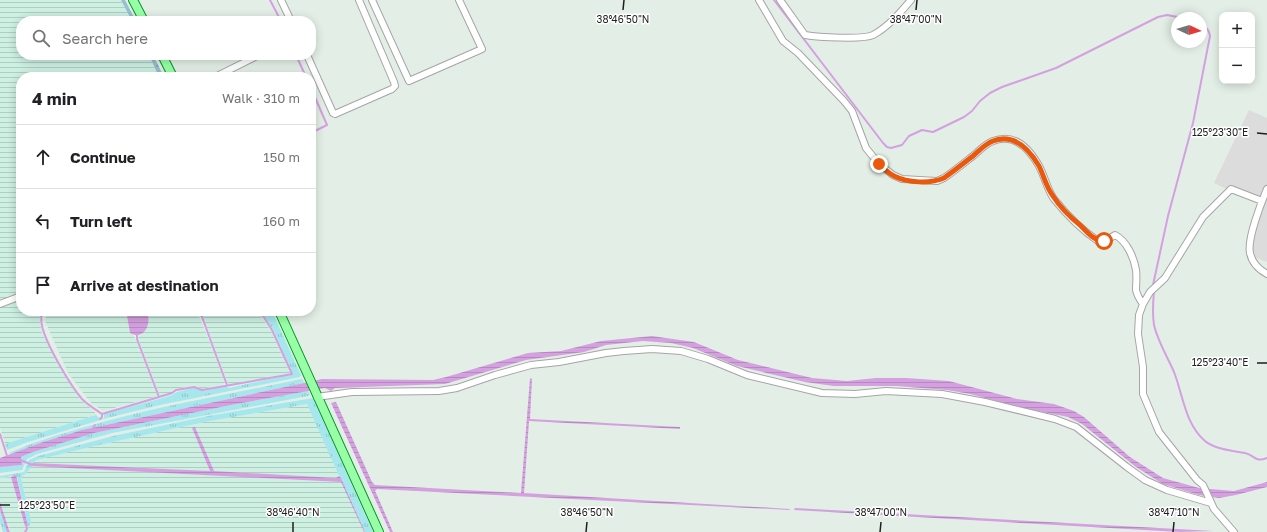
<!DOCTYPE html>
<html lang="en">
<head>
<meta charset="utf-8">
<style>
  :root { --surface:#fff; --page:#f2f2f2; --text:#202124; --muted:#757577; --line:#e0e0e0 }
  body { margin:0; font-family:"Golos Text",sans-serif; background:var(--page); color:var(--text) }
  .controls { position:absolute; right:12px; top:12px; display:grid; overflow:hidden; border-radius:8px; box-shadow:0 2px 10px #0003 }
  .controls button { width:36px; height:36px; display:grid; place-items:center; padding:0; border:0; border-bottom:1px solid var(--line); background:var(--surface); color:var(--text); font:20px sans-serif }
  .compass { position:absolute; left:1171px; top:12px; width:36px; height:36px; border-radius:50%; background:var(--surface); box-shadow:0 2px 10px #0003; rotate:94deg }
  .stop { position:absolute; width:12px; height:12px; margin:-9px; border:3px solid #ea580c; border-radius:50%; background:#fff }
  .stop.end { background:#ea580c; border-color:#fff; box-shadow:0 1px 4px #0008 }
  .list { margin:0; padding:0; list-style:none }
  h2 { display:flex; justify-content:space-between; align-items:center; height:52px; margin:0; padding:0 16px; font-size:17px }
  h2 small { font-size:13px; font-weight:400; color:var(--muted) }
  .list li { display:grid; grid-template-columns:26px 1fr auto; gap:12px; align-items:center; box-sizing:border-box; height:64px; padding:0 16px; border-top:1px solid var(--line) }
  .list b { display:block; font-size:15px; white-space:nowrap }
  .list em { font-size:13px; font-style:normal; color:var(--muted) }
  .icon { flex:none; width:22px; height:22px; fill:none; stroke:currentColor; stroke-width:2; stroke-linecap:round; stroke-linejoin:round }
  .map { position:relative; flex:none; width:1267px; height:532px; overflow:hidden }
  .search { position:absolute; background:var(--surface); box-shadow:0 2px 10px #0003; left:16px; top:16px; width:300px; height:44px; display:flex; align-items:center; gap:10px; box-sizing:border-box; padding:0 14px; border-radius:16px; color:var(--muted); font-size:15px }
  .panel { position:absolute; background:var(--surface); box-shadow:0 2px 10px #0003; left:16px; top:72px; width:300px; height:244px; border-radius:16px }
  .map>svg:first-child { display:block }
  .residential { fill:#dbdcdb }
  .farmland { fill:url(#farmland-rules) }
  .grass { fill:url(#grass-tufts) }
  .forest { fill:url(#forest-firs) }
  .water { fill:url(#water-rules) }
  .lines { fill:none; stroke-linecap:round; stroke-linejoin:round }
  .stream { stroke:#d4a0e0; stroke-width:2 }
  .minor-casing { stroke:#a5a5a5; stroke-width:8 }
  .major-casing { stroke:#009725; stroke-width:10 }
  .minor { stroke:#fff; stroke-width:6 }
  .major { stroke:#98ffa7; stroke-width:8 }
  .route { stroke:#ea580c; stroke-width:5 }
  .ticks { fill:none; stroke:#1e1e1e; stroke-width:1.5 }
  .ticks-label { font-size:10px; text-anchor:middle; fill:#1e1e1e; stroke:#fff; stroke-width:3; stroke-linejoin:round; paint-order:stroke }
</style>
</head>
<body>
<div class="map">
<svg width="1267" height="532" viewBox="0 0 1267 532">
  <defs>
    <pattern id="farmland-rules" width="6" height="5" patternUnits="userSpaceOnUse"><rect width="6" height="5" fill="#cdf0e3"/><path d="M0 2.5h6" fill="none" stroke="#b0cdc2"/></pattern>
    <pattern id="grass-tufts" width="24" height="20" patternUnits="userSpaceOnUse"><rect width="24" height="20" fill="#a5e7ed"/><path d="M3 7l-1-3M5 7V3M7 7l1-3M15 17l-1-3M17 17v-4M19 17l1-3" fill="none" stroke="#8ec6cb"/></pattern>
    <pattern id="forest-firs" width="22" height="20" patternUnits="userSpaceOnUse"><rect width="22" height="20" fill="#95c0d1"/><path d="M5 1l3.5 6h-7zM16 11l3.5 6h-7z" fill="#80a5b3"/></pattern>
    <pattern id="water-rules" width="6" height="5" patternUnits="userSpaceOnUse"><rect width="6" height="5" fill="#d4a0e0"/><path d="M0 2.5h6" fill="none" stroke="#b689c0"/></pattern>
  </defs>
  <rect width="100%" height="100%" fill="#e3efe6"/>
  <path class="residential" d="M1249,110l18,8v144l-16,-6 10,-51 -47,-22z"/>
  <path class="farmland" d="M0,0h121l11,21h-111v34h128l10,22h-138v217l-21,8z
    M21,297v14h19v13l2,9 7,13 18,33 14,21 13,11 2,4 -91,29 -5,-17v-121z
    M47,311h68l10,2 2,3 3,17 3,2 3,4 22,57 -55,15 -13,-9 -22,-29 -23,-52z
    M147,311h49l4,7 14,35 11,29 -1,2 -22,5 -8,-4 -18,4 -5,4 -11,3 -22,-58 8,-9 3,-13z
    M199,311h59l13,20 19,42 -60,12 -2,-1 -25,-67z
    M308,404l31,72 -2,2 -124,-7 -21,-43 18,43 -177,-8 2,-3 15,-4 40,-9 114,-25z
    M30,466l312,16 22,50h-354l-10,-30v-24l11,-1 14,49 5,-1 1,-4 -10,-43 1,-2 6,-5z"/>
  <path class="grass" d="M261,311h11l29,64 -1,2 -140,28 -53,13 -79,24 -21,8 -2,-6 91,-29 4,4 4,-1v-4l55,-15 13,-4 5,-3 16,-4 10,3 23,-5 3,2 64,-14 -20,-45z
    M301,379l2,1 1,3 -222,47 -42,13 -29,11 -2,-1c22,-10 45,-17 69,-24 73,-22 148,-34 223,-50z
    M308,391l2,4 -2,1 -196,37 -75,21 -10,5 -5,11 -22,3v-6l22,-2 -1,-8 9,-4 64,-20 142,-29z
    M313,398l60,134h-8l-24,-54 -2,-2 -32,-72 -103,18 -114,25 -54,13c-4,4 -5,8 -8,11 -3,4 -5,3 -7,7l10,43 -1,4 -2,1 -11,-49 -5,-1 -12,2v-2l24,-4 5,-12 9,-4 75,-20 95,-20z
    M0,510l7,22h-4l-3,-9z"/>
  <path class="forest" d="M121,0h4l11,21h-4z
    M149,55h4l11,22h-5z"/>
  <path class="water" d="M115,311h32c5,13 -3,30 -17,22l-3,-17 -2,-3z
    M652,336l42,6 44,18 74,18 35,3 29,-3h30l43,3 68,18 37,5 20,7 10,6 46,40 33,21 36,10 35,3 33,-9v5l-31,8 -17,3 -20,-3 -36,-11 -27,-17 -54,-43 -14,-7 -40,-8 -58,-15 -23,-4 -51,-4h-62l-29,-4 -68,-16 -44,-18 -22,-5 -28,-2 -37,4 -22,7 -58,8 -81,24 -110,4 -4,3 -6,-3 -89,16 -142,29 -64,20 -9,4 1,8 -22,2v-9l40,-15 42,-13 222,-47 18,-4 111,1 13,-3 82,-24 33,-2 40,-10z
    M530,378l2,1 -2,40 150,8v2l-151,-8 -5,72 266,16 -1,1 -412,-21 -2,2 2,4 16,37h-3l-59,-129 5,-1 36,80 3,3 146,8z
    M195,427l19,44 122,7 3,-2 2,2 24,54h-1l-23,-50 -311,-16 3,-3 177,8 -18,-43z
    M16,475l12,51h-3l-14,-49z
    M0,502l9,28 1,2h-3l-7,-22z
    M795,508l419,23 -34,1 -386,-22z"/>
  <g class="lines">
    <path class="stream" d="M270,0l11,21
      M774,0l109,143 4,4 4,1 11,-3 7,-9 13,-6 11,2 31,-15 8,-6 8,-10 10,-8 12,-6 54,-19 102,-51 9,-2 16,3
      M296,55l10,22
      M311,88l16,37 -16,8
      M1153,285l15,-69 25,-93 17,-87c-1,-6 -3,-9 -9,-11
      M1154,291c-1,12 -2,22 0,34 4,17 13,31 20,47 9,23 11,52 31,69 9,8 28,10 40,12 10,2 10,10 22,5
      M42,311c-1,5 -1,10 0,15 4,18 28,59 40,73 6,6 13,10 20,15v3l-2,2
      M198,311l4,6 25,68
      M137,335v4l22,58
      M102,414l57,-17 13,-4 4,-3 18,-3 8,3 90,-16 -20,-44 -12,-19
      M93,428l2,-3
      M0,434l7,22
      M20,460l13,5
      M25,532l2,-3 -1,-5"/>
    <g class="minor-casing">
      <path id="minor" d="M281,0l10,21
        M372,0l37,81 73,-32 -23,-49
        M759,0l24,41 15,12 46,48 8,10 14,37 13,16 14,11 9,4 35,2 7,-3c10,-7 20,-15 29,-22 7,-6 12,-12 20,-15 21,-8 36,7 46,25 6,11 8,23 15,33 12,15 28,31 44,42h7l10,-6c12,6 19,23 21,35 1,7 0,13 0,20 1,5 4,10 7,14
        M780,0l25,35c12,2 58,5 68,0 15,-8 27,-22 38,-35
        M307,55l26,58 2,1 57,-25 3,-3 -1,-4 -35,-82
        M215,77l44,-22
        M1267,189c-6,14 -20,50 -17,64 2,10 8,16 17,21
        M0,304l21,-8
        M317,397l35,-5 87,-1 18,-3 38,-13 36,-10 28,-3 47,-9 18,-2 28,-2 29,2 27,8 39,16 75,18 33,1 31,-3 56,3 43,8 70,17 21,8 51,40 18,13 22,10 44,13
        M1234,532l-20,-23 -11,-24 -6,-5 -38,-48 -16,-38v-27l-5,-33 1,-19 4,-11 7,-12 15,-14 38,-61 28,-28 31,12"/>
    </g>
    <g class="major-casing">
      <path id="major" d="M133,0l11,21
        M162,55l11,22
        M279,311l100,221"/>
    </g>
    <use href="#minor" class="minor"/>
    <use href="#major" class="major"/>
  </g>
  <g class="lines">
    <path class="route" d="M879,164c4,4 9,9 15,12 14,7 36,8 50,2 10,-7 20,-15 29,-22 7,-6 12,-12 20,-15 21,-8 36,8 46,25 5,10 7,21 14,30 7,11 17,21 27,29 7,7 14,16 24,16"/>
  </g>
  <path class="ticks" d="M623,10l1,-10M916,10l1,-10M1257,133l10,1M1257,363h10M0,505h10M293,532v-10M586,532l1,-10M880,532l1,-10M1173,532l1,-10"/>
  <g class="ticks-label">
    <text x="623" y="23">38°46'50"N</text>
    <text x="916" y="23">38°47'00"N</text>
    <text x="1220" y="136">125°23'30"E</text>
    <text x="1220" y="366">125°23'40"E</text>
    <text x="47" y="509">125°23'50"E</text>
    <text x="293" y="516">38°46'40"N</text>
    <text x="587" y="516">38°46'50"N</text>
    <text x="881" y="516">38°47'00"N</text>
    <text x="1174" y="516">38°47'10"N</text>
  </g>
</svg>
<div class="controls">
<button>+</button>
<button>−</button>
</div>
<svg class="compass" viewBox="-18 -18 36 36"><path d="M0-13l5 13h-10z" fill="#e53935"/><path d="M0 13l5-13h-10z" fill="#757577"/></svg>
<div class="stop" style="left:1104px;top:241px"></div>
<div class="stop end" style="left:879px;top:164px"></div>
<div class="search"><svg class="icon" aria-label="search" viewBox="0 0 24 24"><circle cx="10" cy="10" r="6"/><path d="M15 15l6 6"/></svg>Search here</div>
<section class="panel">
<h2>4 min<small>Walk · 310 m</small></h2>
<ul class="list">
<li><svg class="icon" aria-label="ahead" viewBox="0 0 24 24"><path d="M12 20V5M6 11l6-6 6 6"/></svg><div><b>Continue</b></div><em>150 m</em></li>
<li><svg class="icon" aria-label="left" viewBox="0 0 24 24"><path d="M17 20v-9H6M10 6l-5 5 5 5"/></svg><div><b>Turn left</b></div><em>160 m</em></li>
<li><svg class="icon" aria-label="arrive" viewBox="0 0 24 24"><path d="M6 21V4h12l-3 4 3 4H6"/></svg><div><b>Arrive at destination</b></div></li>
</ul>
</section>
</div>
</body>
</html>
